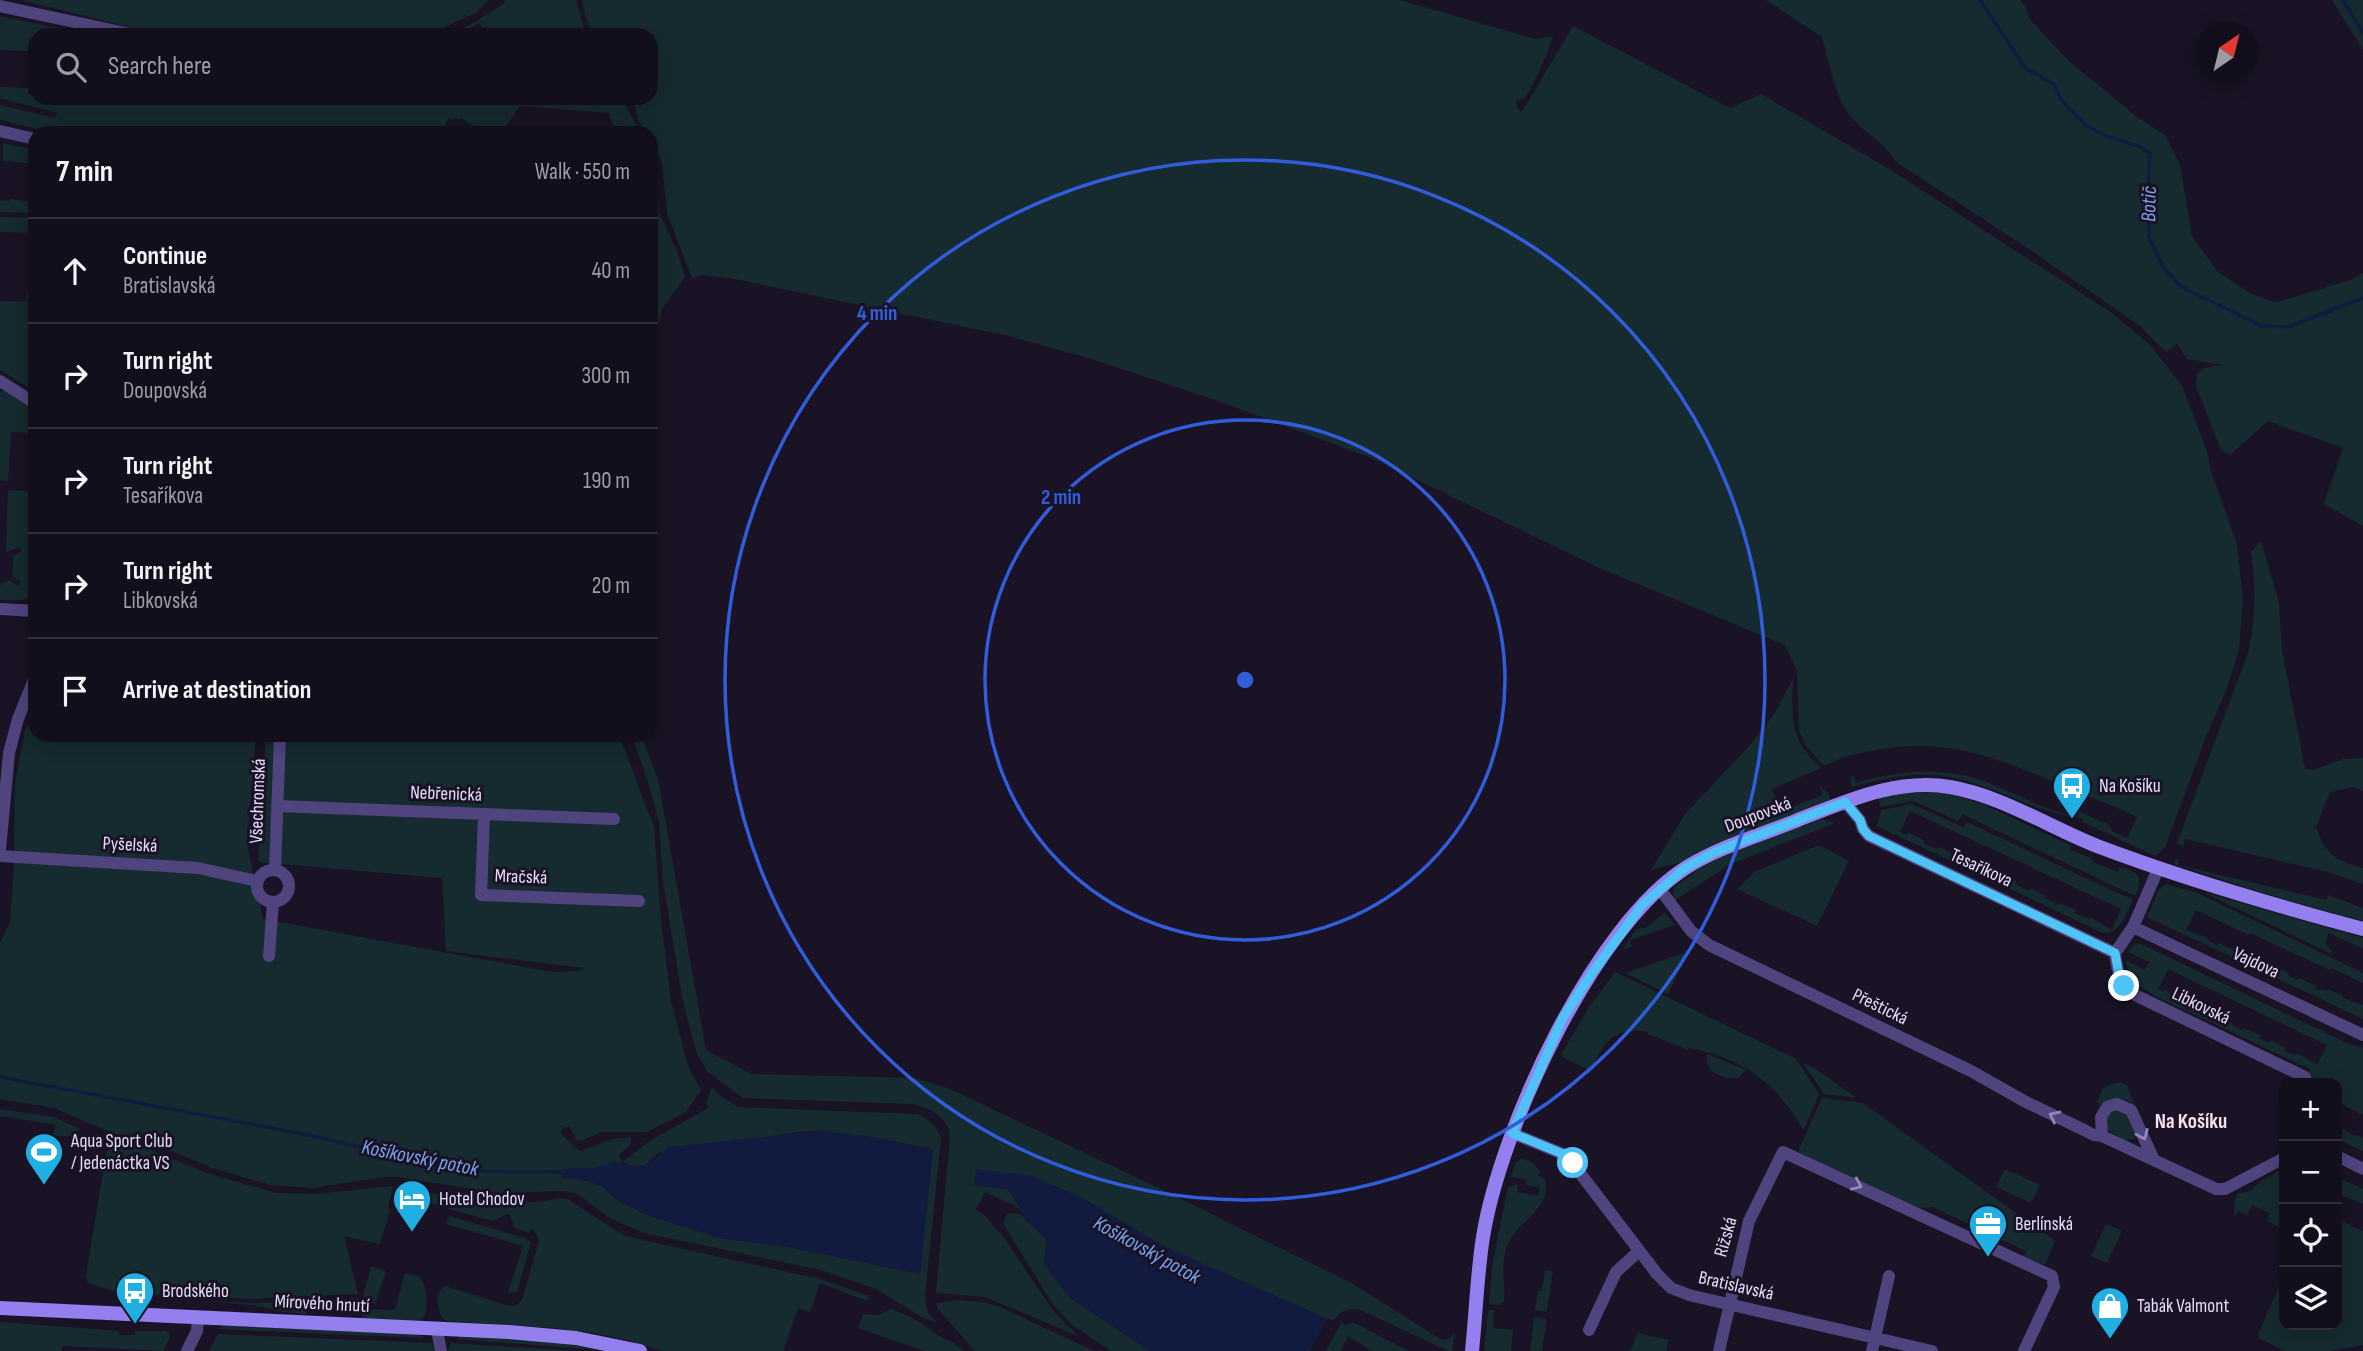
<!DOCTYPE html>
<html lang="en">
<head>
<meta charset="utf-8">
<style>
  :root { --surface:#130e1c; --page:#1c1725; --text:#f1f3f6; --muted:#9d9ca3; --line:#322e3b }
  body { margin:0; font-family:"Sofia Sans Condensed",sans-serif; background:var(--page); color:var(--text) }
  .controls { position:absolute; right:21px; bottom:21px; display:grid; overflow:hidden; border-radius:14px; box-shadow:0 4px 18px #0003 }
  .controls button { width:63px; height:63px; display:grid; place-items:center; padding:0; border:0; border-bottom:2px solid var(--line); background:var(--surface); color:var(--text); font:35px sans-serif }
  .compass { position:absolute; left:2195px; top:21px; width:63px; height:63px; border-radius:50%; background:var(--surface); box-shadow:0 4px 18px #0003; rotate:35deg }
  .stop { position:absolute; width:21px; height:21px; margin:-16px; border:5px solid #4fc3f7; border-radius:50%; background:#fff }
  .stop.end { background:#4fc3f7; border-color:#fff; box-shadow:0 2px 7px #0008 }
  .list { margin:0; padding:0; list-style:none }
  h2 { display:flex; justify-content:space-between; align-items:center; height:91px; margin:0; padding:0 28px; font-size:30px }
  h2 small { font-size:23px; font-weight:400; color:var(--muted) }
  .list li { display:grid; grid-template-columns:46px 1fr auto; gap:21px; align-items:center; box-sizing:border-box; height:105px; padding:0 28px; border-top:2px solid var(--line) }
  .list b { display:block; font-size:26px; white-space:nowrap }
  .list p { margin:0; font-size:23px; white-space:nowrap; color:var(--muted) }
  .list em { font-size:23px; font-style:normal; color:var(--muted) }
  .icon { flex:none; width:38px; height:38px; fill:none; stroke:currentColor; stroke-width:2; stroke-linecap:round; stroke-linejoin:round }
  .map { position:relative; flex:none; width:2363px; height:1351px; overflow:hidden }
  .search { position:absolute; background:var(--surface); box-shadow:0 4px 18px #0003; left:28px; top:28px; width:630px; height:77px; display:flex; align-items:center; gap:18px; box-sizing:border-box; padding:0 24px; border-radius:21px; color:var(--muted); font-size:26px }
  .panel { position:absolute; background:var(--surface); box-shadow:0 4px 18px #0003; left:28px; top:126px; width:630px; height:616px; border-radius:21px }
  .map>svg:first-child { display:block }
  .green { fill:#162b2f; fill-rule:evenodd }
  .water { fill:#111b40 }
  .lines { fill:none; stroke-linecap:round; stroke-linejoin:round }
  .stream { stroke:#111b40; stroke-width:3.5 }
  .street { stroke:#50447e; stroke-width:12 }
  .secondary { stroke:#947fee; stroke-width:14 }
  .oneway { stroke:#9388b6 }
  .route { stroke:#4fc3f7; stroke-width:9 }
  .ring { fill:none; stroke:#315cdb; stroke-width:3.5 }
  .labels { text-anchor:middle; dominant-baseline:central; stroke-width:6; stroke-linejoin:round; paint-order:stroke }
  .poi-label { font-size:19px; fill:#e4dcfa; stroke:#191325; text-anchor:start }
  .street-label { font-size:19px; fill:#e4dcfa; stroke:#191325 }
  .water-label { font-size:21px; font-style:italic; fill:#77a3ed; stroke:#191325 }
  .neighbourhood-label { font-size:21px; font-weight:bold; fill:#fbddeb; stroke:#191325 }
  .centre { fill:#315cdb; stroke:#191325; stroke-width:3.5 }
  .ring-label { font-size:21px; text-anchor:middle; font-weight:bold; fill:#315cdb; stroke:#191325; stroke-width:6; stroke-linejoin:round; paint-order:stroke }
</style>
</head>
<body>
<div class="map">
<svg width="2363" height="1351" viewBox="0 0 2363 1351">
  <rect width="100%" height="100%" fill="#191325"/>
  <path class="green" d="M21,0h467l-11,12 -49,23h-268z
    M504,0h72l10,35h-112l9,-6 -4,-6 -15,9 2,3h-13l52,-32z
    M582,0h818l135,39 18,-3c-7,22 -16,42 -28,62l-9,3 2,8 4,3 51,-86 157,82 31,-14 128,75 223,144 39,33 32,41 24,65 3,16 27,77 6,55 -4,49 -13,42 -21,48 -40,109 -10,8 -72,-34 1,-2 -8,-4 -2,3c-13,-6 -28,-8 -41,-13 -74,-31 -101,-42 -181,-19l-2,-6 3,-6 3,8c48,-14 91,-17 138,2 25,10 49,24 75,30l3,-7 37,17 3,6 15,7 10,-21c-24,-12 -50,-21 -75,-32 -63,-26 -111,-47 -181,-36 -19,3 -40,8 -57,17l-17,-19 -8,-16 -2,-60 -12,-26 -188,-78 -223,-108 -156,-58 -130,-43 -79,-22 -279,-58 -27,-3 -11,3 -25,-65 -5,-51 -11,-22v-7h-5l-7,-11 -7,-24h19v-63h-58l-8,-20z
    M1766,0h254l6,7 4,13 39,41 68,56 29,19 14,29 12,71 26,36 32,21 20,8 8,1 72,-22 13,-7v253l-39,-22 19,-56 -75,-27 -38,34 -9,-5 -25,-64 1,-12 7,-6 18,-3 -35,-6 -10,-15 -11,8 -26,-26 -123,-85 -121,-79c-11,-20 -32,-29 -47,-47 -12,-14 -22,-59 -27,-78z
    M2332,0h31v50z
    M0,16l91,19h-56v18l-9,-2 -26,-1z
    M0,87l29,1 -1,6h7v4h323l-1,2 11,5 4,-7h249l20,35h-25l-7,-20 -89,-7 -19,27h-27l3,-5 -16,-10 -1,2 -5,-2 -2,2 -4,-2 -4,7 13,8 -51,-2 -14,2h-339l-54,-13v-15l56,13 1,-5 -57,-15z
    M3,143l32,7v14l-32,-3z
    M651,150l6,27 2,35 18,39 8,26 -23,32 -8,35 -3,3z
    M10,199l25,3v11l-35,-1v-12l10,1z
    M0,217l35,1v15l-35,-1z
    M27,292l8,1v98l-35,-21v-69l26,1z
    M3,390l32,17v26l-24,-1 -3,49 -8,-1v-87z
    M8,490l27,1v104l-13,5h-22v-15l9,-5 9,6 3,-4 -9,-6 1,-20 9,-5 -3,-4 -13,5z
    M2261,541l18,62 3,47 23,119 8,1 30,-11 20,-1v33l-11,-4 -22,5 -14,35c10,28 19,33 47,41v16l-31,-11 -147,-34 -2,8 -6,-4 71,-190c8,-33 8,-68 3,-101z
    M1793,678c-1,40 -5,60 28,90l-49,21 10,22 41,-16 -3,-8 9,6 1,7 -122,48 -26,14 -31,8 34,-56 66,-70 24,-31z
    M35,716v19h221l-9,109 16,75 289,53 27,-1 5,-3 -138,-17 -4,-73 -184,-16 8,-127h353l35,92 7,93 10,81 17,65 13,24 -15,22 -39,20h-47l-18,9 -6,-1 -6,-13h-6l-3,6 10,11 9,7 33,-12 18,-2v7l-12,11 3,7 26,-20 60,-34 -2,-5 6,-16 8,9 18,11 179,7c12,5 19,11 24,24l-16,159 3,16 10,10 -16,-6 -46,-28 -55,-19 -177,-37 -34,-15 -34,-25 -13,-2 -64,2 -101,-16h-15l-70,11 -42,-3 -59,-17 -53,-22 -45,-12 -60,-26 -54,-9v-156l10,-21 4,-57 1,-81 10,-54zM820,1131l52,6 60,12 -12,125 -132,-27 -68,-9 -75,-24 -29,-15 -14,-13 -14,-5 -26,-4v-8l32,-1 28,-6 9,4 14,-1 13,-12 141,-21z
    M631,735h10l17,44 48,271 45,24 164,4 35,11 219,104 184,91 89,56 8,-2 5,-6 -3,19h-4l-85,-40c-13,-4 -20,-2 -29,9l-7,-1 -164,-73 -81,-48 -51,-22 -23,13 13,20 -36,-17 -9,18c16,8 13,15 25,23l53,79 24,24 -93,-39 -49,-4 14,-158c-2,-18 -21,-27 -37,-31l-170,-6 -35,-26 -11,-18 -14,-52 -20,-120 -4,-60 -13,-47z
    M1904,793h42l37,11 78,37 10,5 -1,4 21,8 2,4 25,10 1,-5c20,5 25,9 16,29l-173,-82 -4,7 -42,-19 -5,-1 -30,6 -3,-9z
    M1911,804l52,23 4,-5 146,69 20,8c-7,15 -11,33 -30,34l-226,-107 4,-16zM1910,811l211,98 -9,21 -22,-13 -1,2 -14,-6 1,-3 -16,-7 -1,2 -14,-7 1,-2 -16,-8 -1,3 -14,-7 1,-3 -16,-7 -2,2 -13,-6 1,-3 -16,-7 -1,2 -8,-3 -1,1 -7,-3 1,-3 -15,-7 -2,2 -14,-6 1,-3 -15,-7 -2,2 -7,-3z
    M1822,819l13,4 -104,41 -56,36 -2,-4 1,-9 25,-18 24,-13z
    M1819,845l30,16 -32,65 -80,-37 17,-17z
    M2175,859h4l-1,6 148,35 2,-5 35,13v13l-87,-24 -102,-33z
    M2166,884l29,8 168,81v10l-32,-15 -1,2 -80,-37 -1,2 -53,-25 -10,20 22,8 -1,2 10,5 2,-2 15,7 -1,3 5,2 2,-2 5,2 2,-2 16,7 -1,3 10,5 1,-3 16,8 -1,3 10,4 2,-2 16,8 -1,2 5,3 1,-3 6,3 1,-2 15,7v2l20,7v14l-216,-102 11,-26z
    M2203,892l160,46v11l-34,-16 -4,9 9,13z
    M1665,913l10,12 -45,15 2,7 -10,3 14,-21 9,-1z
    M2139,943l208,100 16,5v67l-26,-13v-19h-33l6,-14 -151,-71 -27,-16 -7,-22 20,10 4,-8 -21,-10 5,-7zM2168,969l159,76 -10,20 -20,-12 -2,2 -10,-4 1,-3 -16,-8 -1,3 -10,-5 1,-3 -16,-7 -2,2 -10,-5 1,-2 -16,-8 -1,2 -10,-4 1,-3 -16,-7 -1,2 -11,-5 1,-3 -15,-7 -2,2 -5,-3z
    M1684,953l2,3 -18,38 -43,-21z
    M1615,972l181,87 23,35 -15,35 -2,-1c-27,-47 -60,-70 -113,-80l-1,2 -40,-16v-2c-33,-6 -46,11 -57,39l-29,-14v-4l27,-46z
    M1707,1054l39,16 -8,8c-16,1 -34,-5 -31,-24z
    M1803,1063l11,5 43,30 -33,-4z
    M2118,1082l9,3 7,19c-13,-7 -22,-7 -34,1l-3,-3 6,-14z
    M1822,1098l41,5 192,138 -10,24 -23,-8 4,-3v-3l-93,-44 -16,1 -119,-56z
    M0,1109l53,8 28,12 -11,7h-16l1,-11 -55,-9z
    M2114,1110l12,3 10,21 -3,5 -9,1 -17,-11 -1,-13z
    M2337,1126l18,10 1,-1 7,3v13l-26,-12z
    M116,1143l33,6 58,24 69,20 41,1 76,-8 -5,21 2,3 -10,34 -36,-8 14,58 -110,5 -44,-3v-3l-12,-1v4l-70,-2 -34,-11 -2,-7 20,-123 4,-7z
    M1521,1159l11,3 9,10 -4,3 8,4c7,29 -25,40 -36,63 -10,21 -3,39 -5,60l-6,3 -9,-1 3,-38 16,-79 10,-3 -1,8 21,4 2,-8 -14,-3 1,-5 -16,-3 5,-15z
    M2284,1168v61l-17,-8 3,-8 -18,-8 -5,10 -9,-4 -3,6 -1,-14 4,-10 13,-2 10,-10z
    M2005,1169l35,16 -9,18 -35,-16z
    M2337,1177l26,12v15l-22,-9v-2l-4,-2z
    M411,1189c56,11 92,20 150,9l6,1 58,37 195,43 49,17 -2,5 -47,-18 -10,29 -12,-4 -15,43h-120l-32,-10 -37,-8 -38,-5 -110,-7 -5,-4c-3,-12 -8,-24 5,-31l59,19c9,2 13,1 18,-8l16,-57 -6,-12 -4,5 -15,-5 -3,-11 -3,-3 -16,7 -81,-23 -3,-6z
    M1008,1213l12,1 27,26 -3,23 25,34 81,54h-39l-40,-27 -17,-18 -47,-76 -4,-7z
    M449,1216l76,22 6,4 -14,50 -9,1 15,-47 -77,-22z
    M2337,1219l26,12v114l-34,6h-44l-25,-12 -2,-5 26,-58v49h53z
    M2106,1224l16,7 -15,32 -16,-7z
    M371,1266l15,5 -11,33 -13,-3z
    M1545,1270l8,1 -6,41 -12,-2 3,-19h4z
    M405,1273c6,1 13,2 16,6 7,8 7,31 2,39l-7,3 -54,-3v-9l33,1z
    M358,1298v5h-51l-1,11 -22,-2 -31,-7 -48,-4 48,2z
    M957,1300l25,2 16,4 96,45h-119l-38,-43v-5z
    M890,1309c17,5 32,14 45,24 9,7 20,9 29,18h-40l-66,-23 5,-14 16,1z
    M1490,1310h4l-1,18 20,2 -2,21h-27l4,-39z
    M1534,1317l13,2 -5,32h-12z
    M1342,1321l3,5 8,-4 55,29h-36l-24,-15 -8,15h-14z
    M0,1322l119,9v4h16v-4h30l4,2 1,4 -7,14 -100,-5 -2,5h-61z
    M225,1326l191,8 10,4 -210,-9z
    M1638,1333l31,7 -3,11h-36z
    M218,1334l214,9 2,8h-225z
    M461,1336l76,4 76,11 -157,-12z
    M451,1343l126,8h-129z"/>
  <path class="water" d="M820,1131l52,6 61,13 -13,124 -132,-27 -68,-9 -75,-24 -29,-15 -14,-13 -13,-5 -27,-4v-8l32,-1 20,-7 17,5 14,-1 24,-18z
    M976,1169l55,7 51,22 81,48 164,73 -17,32h-160l-81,-54 -25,-34 3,-23 -27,-26 1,-5 -13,-20 -34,-3z"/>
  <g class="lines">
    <path class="stream" d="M1980,0l45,68 29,16 8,17 26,26 21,10 29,9 12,7 -2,39 1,45 14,30 17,19 82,40 26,1 75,-29
      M2343,0l20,33
      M0,1077l304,57 161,37 101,1"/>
    <path class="street" d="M0,6l135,29
      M0,131l35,8
      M0,381l35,22
      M0,609l35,2
      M1845,802l15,18 3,9 6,7 246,117
      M277,806l337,13
      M484,815l-3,80 158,6
      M0,850l9,-97 9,-34 17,-42
      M0,856l198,12 59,13
      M2158,869l-25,58 -18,26c2,18 5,33 22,43l168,81
      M257 886a16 16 0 1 1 32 0a16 16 0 1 1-32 0Z
      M275,870l5,-135
      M1660,889l31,42 18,14 262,126 53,30 58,28 12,6 8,1
      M2133,927l230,108
      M269,956l4,-54
      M1512,1133l51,21 7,6 87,114 14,14 18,7 243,56
      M2337,1156l26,13
      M2154,1160l-23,-50 -14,-6 -10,3 -6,10 1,19 114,53h9l59,-31
      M437,1330l4,21
      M1589,1330l27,-58 23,-21
      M187,1351l10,-20 1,-14
      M1719,1351l30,-130 34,-69 269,124 2,11 -30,64
      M1872,1351l17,-75"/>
    <path class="secondary" d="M0,1308l509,24 67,6 64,13
      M1472,1351c4,-38 5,-76 11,-114 17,-107 110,-311 204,-370 34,-21 74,-32 111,-47 49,-19 99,-42 152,-33 52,9 99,40 147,59 87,33 176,59 266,83"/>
  </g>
  <defs><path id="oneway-chevron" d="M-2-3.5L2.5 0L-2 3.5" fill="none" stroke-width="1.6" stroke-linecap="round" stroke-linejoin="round" transform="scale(1.75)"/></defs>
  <g class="oneway">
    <use href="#oneway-chevron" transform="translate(2054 1116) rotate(-154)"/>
    <use href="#oneway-chevron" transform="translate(2143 1135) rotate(66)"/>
    <use href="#oneway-chevron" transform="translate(1857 1185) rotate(24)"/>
  </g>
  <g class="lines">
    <path class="route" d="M1573,1163l-10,-9 -51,-21 51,-115 29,-45 50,-68 43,-37 30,-16 130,-50 15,18 3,9 6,7 246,117 4,22 5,11"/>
  </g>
  <g class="ring">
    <circle cx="1245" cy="680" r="260"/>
    <circle cx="1245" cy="680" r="520"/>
  </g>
  <defs>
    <g id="bus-pin" transform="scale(2.0125)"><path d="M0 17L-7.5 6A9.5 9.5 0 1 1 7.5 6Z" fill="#20afe2" stroke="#191325"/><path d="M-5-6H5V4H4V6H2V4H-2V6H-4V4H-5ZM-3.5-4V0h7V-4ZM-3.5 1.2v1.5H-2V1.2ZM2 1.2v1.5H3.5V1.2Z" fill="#fff"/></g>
    <g id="stadium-pin" transform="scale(2.0125)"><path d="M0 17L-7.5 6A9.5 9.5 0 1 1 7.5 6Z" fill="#20afe2" stroke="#191325"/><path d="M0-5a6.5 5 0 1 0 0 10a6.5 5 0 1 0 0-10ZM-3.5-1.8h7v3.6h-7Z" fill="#fff"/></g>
    <g id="hotel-pin" transform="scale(2.0125)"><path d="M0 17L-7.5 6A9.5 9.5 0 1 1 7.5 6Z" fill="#20afe2" stroke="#191325"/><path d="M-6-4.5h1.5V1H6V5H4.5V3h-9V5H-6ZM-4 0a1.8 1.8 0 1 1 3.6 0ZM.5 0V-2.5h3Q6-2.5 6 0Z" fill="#fff"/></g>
    <g id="office-pin" transform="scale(2.0125)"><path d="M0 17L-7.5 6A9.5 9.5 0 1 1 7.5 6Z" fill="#20afe2" stroke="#191325"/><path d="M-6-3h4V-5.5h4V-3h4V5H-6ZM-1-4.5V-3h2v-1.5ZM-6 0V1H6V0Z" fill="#fff"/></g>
    <g id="shop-pin" transform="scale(2.0125)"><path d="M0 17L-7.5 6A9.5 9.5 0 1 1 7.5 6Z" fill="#20afe2" stroke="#191325"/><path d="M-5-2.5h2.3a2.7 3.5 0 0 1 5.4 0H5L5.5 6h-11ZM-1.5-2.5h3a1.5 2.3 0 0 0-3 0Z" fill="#fff"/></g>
  </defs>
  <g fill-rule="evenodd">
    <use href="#bus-pin" x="2072" y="786"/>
    <use href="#stadium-pin" x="44" y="1152"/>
    <use href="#hotel-pin" x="412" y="1199"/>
    <use href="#office-pin" x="1988" y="1224"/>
    <use href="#bus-pin" x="135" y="1291"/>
    <use href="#shop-pin" x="2110" y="1306"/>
  </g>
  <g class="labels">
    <g class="poi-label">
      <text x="2099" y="786">Na Košíku</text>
      <text x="71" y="1141">Aqua Sport Club<tspan x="71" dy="22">/ Jedenáctka VS</tspan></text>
      <text x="439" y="1199">Hotel Chodov</text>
      <text x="2015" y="1224">Berlínská</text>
      <text x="162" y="1291">Brodského</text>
      <text x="2137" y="1306">Tabák Valmont</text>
    </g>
    <g class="street-label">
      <text transform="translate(446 794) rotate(2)">Nebřenická</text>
      <text transform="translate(258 801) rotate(-88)">Všechromská</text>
      <text transform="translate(1758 815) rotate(-21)">Doupovská</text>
      <text transform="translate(130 845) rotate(3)">Pyšelská</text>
      <text transform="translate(1981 868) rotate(25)">Tesaříkova</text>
      <text transform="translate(521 877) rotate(2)">Mračská</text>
      <text transform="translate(2256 963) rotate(25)">Vajdova</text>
      <text transform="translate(2201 1006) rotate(26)">Libkovská</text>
      <text transform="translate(1880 1007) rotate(26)">Přeštická</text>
      <text transform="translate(1726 1237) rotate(-74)">Rižská</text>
      <text transform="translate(1736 1286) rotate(13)">Bratislavská</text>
      <text transform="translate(322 1304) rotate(3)">Mírového hnutí</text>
    </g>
    <g class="water-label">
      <text transform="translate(2149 204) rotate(-89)">Botič</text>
      <text transform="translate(420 1158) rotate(11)">Košíkovský potok</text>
      <text transform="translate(1147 1250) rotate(29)">Košíkovský potok</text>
    </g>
    <g class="neighbourhood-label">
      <text x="2191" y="1121">Na Košíku</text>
    </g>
  </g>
  <circle cx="1245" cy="680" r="10" class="centre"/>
  <g class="ring-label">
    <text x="877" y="320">4 min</text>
    <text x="1061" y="504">2 min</text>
  </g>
</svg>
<div class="controls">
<button>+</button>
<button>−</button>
<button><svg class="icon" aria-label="locate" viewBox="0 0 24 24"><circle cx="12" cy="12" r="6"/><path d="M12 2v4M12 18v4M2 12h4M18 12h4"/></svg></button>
<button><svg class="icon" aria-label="layers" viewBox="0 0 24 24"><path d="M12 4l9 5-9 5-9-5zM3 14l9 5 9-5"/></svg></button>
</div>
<svg class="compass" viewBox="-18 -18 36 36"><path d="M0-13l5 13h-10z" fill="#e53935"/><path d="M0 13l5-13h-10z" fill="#9d9ca3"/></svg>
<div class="stop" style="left:1573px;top:1163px"></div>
<div class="stop end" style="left:2124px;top:986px"></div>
<div class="search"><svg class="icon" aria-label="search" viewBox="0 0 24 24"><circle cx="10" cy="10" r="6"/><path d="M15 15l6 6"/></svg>Search here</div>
<section class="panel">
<h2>7 min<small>Walk · 550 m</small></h2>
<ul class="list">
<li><svg class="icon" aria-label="ahead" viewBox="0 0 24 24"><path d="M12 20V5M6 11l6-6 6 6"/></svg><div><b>Continue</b><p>Bratislavská</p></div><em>40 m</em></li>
<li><svg class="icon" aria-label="right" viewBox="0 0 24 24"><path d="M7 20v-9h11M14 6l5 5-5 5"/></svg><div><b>Turn right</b><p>Doupovská</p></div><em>300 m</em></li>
<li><svg class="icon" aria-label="right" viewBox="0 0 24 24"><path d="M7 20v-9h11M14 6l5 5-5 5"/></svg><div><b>Turn right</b><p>Tesaříkova</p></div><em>190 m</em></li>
<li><svg class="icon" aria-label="right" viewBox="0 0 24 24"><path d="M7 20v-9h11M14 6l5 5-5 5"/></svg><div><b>Turn right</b><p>Libkovská</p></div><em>20 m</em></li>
<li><svg class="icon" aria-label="arrive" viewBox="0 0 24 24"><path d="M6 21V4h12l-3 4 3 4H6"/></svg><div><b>Arrive at destination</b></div></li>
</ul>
</section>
</div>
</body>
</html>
